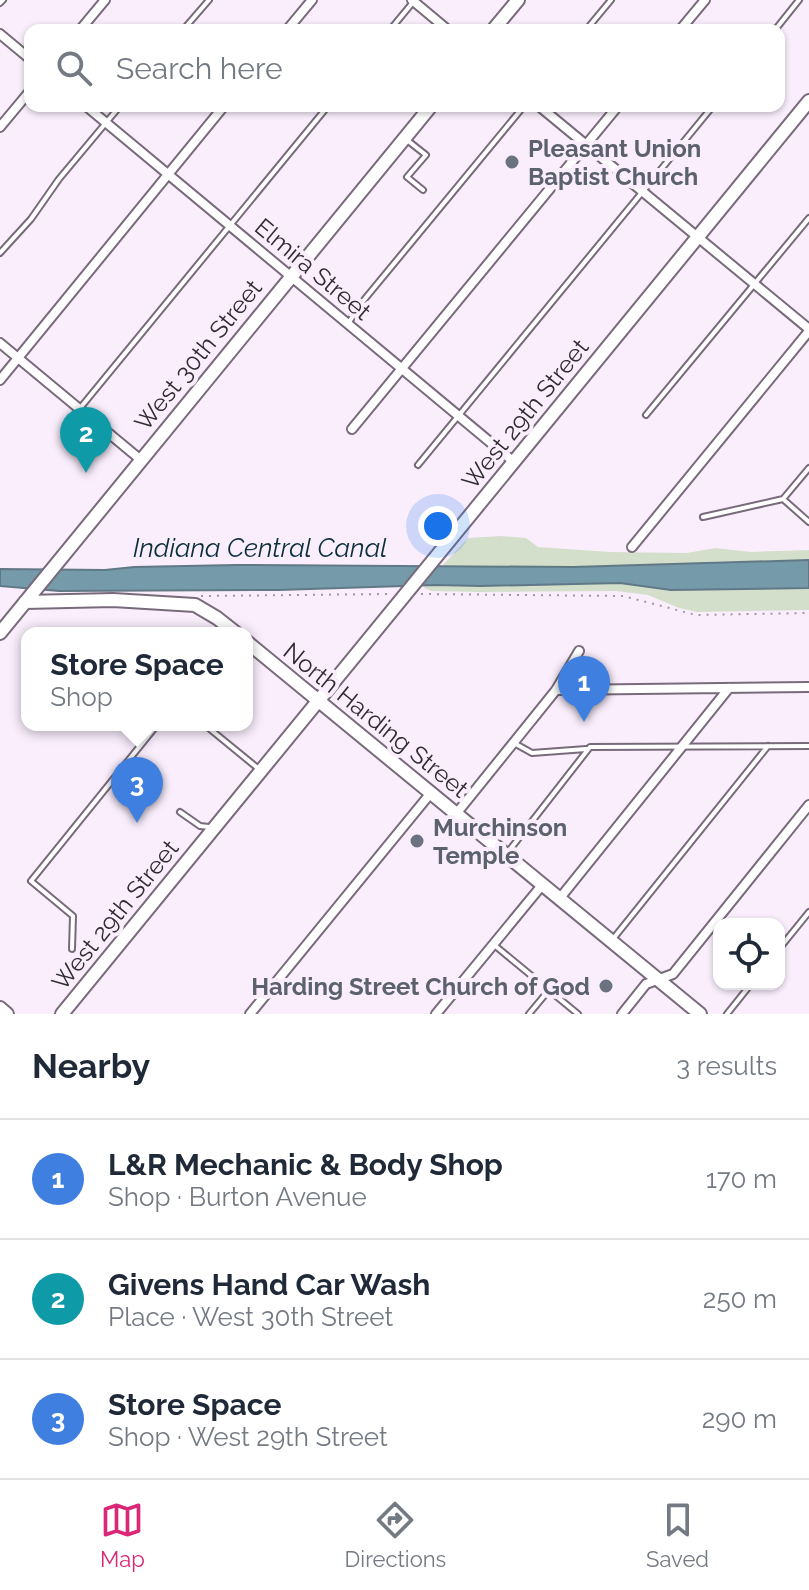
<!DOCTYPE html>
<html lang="en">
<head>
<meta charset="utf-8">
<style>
  :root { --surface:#fff; --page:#f2f2f3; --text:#1f2937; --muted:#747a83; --line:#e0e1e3; --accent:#db2777 }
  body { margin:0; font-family:Raleway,sans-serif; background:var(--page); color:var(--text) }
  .controls { position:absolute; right:24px; bottom:24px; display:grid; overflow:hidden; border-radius:16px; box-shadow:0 2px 6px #0004 }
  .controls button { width:72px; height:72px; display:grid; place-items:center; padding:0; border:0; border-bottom:2px solid var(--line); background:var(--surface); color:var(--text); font:40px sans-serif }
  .you { position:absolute; left:438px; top:526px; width:28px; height:28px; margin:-20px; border:6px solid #fff; border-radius:50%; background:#1a73e8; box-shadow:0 0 0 12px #1a73e833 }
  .badge { display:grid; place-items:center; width:52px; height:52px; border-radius:50%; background:var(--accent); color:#fff; font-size:26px; font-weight:700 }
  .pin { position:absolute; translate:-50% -66px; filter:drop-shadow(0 2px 4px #0008) }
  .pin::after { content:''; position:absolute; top:42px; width:28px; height:24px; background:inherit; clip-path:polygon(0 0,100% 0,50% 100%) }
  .popup { position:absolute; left:21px; top:627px; width:232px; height:104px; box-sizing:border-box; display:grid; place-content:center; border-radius:16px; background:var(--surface); filter:drop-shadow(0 2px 6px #0005); font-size:26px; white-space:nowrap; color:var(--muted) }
  .popup b { font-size:30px; color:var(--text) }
  .popup::after { content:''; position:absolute; left:50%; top:100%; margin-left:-16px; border:16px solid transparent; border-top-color:var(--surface) }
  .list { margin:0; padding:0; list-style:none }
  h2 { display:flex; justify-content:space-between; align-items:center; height:104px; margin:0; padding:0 32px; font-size:34px }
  h2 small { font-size:26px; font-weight:400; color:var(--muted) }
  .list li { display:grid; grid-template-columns:52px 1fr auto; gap:24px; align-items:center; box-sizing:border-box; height:120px; padding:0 32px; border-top:2px solid var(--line) }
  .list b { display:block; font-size:30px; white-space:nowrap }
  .list p { margin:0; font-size:26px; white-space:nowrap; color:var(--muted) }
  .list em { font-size:26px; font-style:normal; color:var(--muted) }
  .icon { flex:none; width:44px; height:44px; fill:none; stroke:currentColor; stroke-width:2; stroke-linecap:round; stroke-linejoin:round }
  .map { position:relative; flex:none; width:809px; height:1014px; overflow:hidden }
  .search { position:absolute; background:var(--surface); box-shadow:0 2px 6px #0004; left:24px; right:24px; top:24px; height:88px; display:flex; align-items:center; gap:20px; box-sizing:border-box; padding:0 28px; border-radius:16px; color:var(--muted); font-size:30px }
  .sheet { height:464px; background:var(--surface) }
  nav { display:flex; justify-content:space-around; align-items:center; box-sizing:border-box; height:112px; border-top:2px solid var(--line); background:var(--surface); font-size:22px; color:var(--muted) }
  nav a { display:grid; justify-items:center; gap:4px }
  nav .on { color:var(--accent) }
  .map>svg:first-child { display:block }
  .green { fill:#d4dfcb }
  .water { fill:#759aa9; stroke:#617986; stroke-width:2 }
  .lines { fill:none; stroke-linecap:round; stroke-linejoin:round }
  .lane-casing { stroke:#786a7b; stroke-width:8 }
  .street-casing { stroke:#786a7b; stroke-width:12 }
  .secondary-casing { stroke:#786a7b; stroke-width:16 }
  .path { stroke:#a097a3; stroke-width:2; stroke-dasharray:2 6; stroke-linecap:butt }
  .lane { stroke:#fff; stroke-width:4 }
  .street { stroke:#fff; stroke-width:8 }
  .secondary { stroke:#fff; stroke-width:12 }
  .worship-dot { fill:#6b7280; stroke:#faeefd; stroke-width:3 }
  .labels { text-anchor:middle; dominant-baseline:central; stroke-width:8; stroke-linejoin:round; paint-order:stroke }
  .worship-label { font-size:24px; font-weight:bold; fill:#5b616d; stroke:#faeefd; text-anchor:start }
  .street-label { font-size:24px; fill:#312c33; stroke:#faeefd }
  .water-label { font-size:26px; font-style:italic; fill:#0c2f3c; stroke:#faeefd }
</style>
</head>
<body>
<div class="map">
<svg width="809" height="1014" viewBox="0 0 809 1014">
  <rect width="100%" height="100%" fill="#faeefd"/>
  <path class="green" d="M501,536l25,2 12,9 72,5 77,1 28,-5 36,4 58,-2v10l-105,2 -26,4h-236l26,-28z
    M620,583l51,7 138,-2v22l-112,2 -18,-4 -31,-13 -32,-4 -135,1 -49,-1 -8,-3 2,-3z"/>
  <path class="water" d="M809,560v28l-138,2 -51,-7 -139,3 -46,-1 -156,5 -220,1 -59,-5v-17l105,1 29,-3 102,-2 337,2z"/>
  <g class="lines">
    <g class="lane-casing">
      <path id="lane" d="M0,3l3,-3
        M183,30l26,-30
        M390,30l24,-29
        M586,30l25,-30
        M775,30l24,-30
        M407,140l19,15 -19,22 16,13
        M0,253l31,-34 28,-40 61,-73
        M348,324l11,-18 165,-200
        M81,407l247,-301
        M646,415l163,-197
        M418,465l295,-359
        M783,499l26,23
        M703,517l80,-18 26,-31
        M205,725l55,45
        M514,743l18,10 54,-4
        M180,812l20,14 9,1
        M508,852l82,-105 219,-1
        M613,939l155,-193
        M493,944l85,70
        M72,949l1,-33 -42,-35 126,-156
        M779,949l30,-37
        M529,1014l20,-24
        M727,1014l24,-30"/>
    </g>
    <g class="street-casing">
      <path id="street" d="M412,0l36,30
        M80,30l25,-30
        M287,30l25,-30
        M680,30l25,-30
        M0,34l30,25
        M86,106l428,356
        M539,106l270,223
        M0,127l30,-36
        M0,343l141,117
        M0,380l224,-274
        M352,429l266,-323
        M632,547l177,-216
        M556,690l253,-3
        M456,814l100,-124 23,-39
        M560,898l169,-210
        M250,1014l180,-220
        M436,1014l107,-130
        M622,1014l24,-30 27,-10 136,-169"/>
    </g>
    <g class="secondary-casing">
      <path id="secondary" d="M493,30l25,-30
        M25,602l88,-2 82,5 22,13 19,15
        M0,633l431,-527
        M247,642l453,372
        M0,1008l7,6
        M62,1014l747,-913"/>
    </g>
    <path class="path" d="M421,594l202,2 73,19 113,-2
      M201,596l189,-2"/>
    <use href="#lane" class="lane"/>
    <use href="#street" class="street"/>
    <use href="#secondary" class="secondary"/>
  </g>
  <g class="worship-dot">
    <circle cx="512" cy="162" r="8"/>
    <circle cx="417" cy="841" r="8"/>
    <circle cx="606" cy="986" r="8"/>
  </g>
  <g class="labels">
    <g class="worship-label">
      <text x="528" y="148">Pleasant Union<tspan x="528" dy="28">Baptist Church</tspan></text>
      <text x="433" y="827">Murchinson<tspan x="433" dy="28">Temple</tspan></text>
      <text x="590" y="986" text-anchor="end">Harding Street Church of God</text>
    </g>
    <g class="street-label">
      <text transform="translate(313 269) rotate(40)">Elmira Street</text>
      <text transform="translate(198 355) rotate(-51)">West 30th Street</text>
      <text transform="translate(525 414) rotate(-51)">West 29th Street</text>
      <text transform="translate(376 720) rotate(39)">North Harding Street</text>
      <text transform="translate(115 915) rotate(-51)">West 29th Street</text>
    </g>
    <g class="water-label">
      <text x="260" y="548">Indiana Central Canal</text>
    </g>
  </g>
</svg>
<div class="controls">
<button><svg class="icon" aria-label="locate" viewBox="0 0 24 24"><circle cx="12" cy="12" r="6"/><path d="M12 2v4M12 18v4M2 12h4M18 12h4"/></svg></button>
</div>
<div class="you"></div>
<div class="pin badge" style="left:584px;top:722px;background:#3f7fe0">1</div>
<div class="pin badge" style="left:86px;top:473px;background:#0f9aa8">2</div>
<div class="pin badge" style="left:137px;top:823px;background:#3f7fe0">3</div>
<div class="popup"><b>Store Space</b>Shop</div>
<div class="search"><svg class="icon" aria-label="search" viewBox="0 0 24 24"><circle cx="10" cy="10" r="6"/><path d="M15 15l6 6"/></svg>Search here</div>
</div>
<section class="sheet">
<h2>Nearby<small>3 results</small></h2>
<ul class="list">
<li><span class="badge" style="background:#3f7fe0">1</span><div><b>L&amp;R Mechanic &amp; Body Shop</b><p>Shop · Burton Avenue</p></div><em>170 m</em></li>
<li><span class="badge" style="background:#0f9aa8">2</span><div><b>Givens Hand Car Wash</b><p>Place · West 30th Street</p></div><em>250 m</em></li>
<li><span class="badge" style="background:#3f7fe0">3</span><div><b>Store Space</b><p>Shop · West 29th Street</p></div><em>290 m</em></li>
</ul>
</section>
<nav>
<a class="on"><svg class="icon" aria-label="map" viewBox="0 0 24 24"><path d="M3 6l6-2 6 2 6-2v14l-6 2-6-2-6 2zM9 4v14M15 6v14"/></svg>Map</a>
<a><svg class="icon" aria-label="directions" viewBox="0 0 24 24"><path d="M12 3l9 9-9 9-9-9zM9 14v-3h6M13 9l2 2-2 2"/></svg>Directions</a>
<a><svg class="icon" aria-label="saved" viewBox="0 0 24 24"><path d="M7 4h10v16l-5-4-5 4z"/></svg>Saved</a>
</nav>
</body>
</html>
